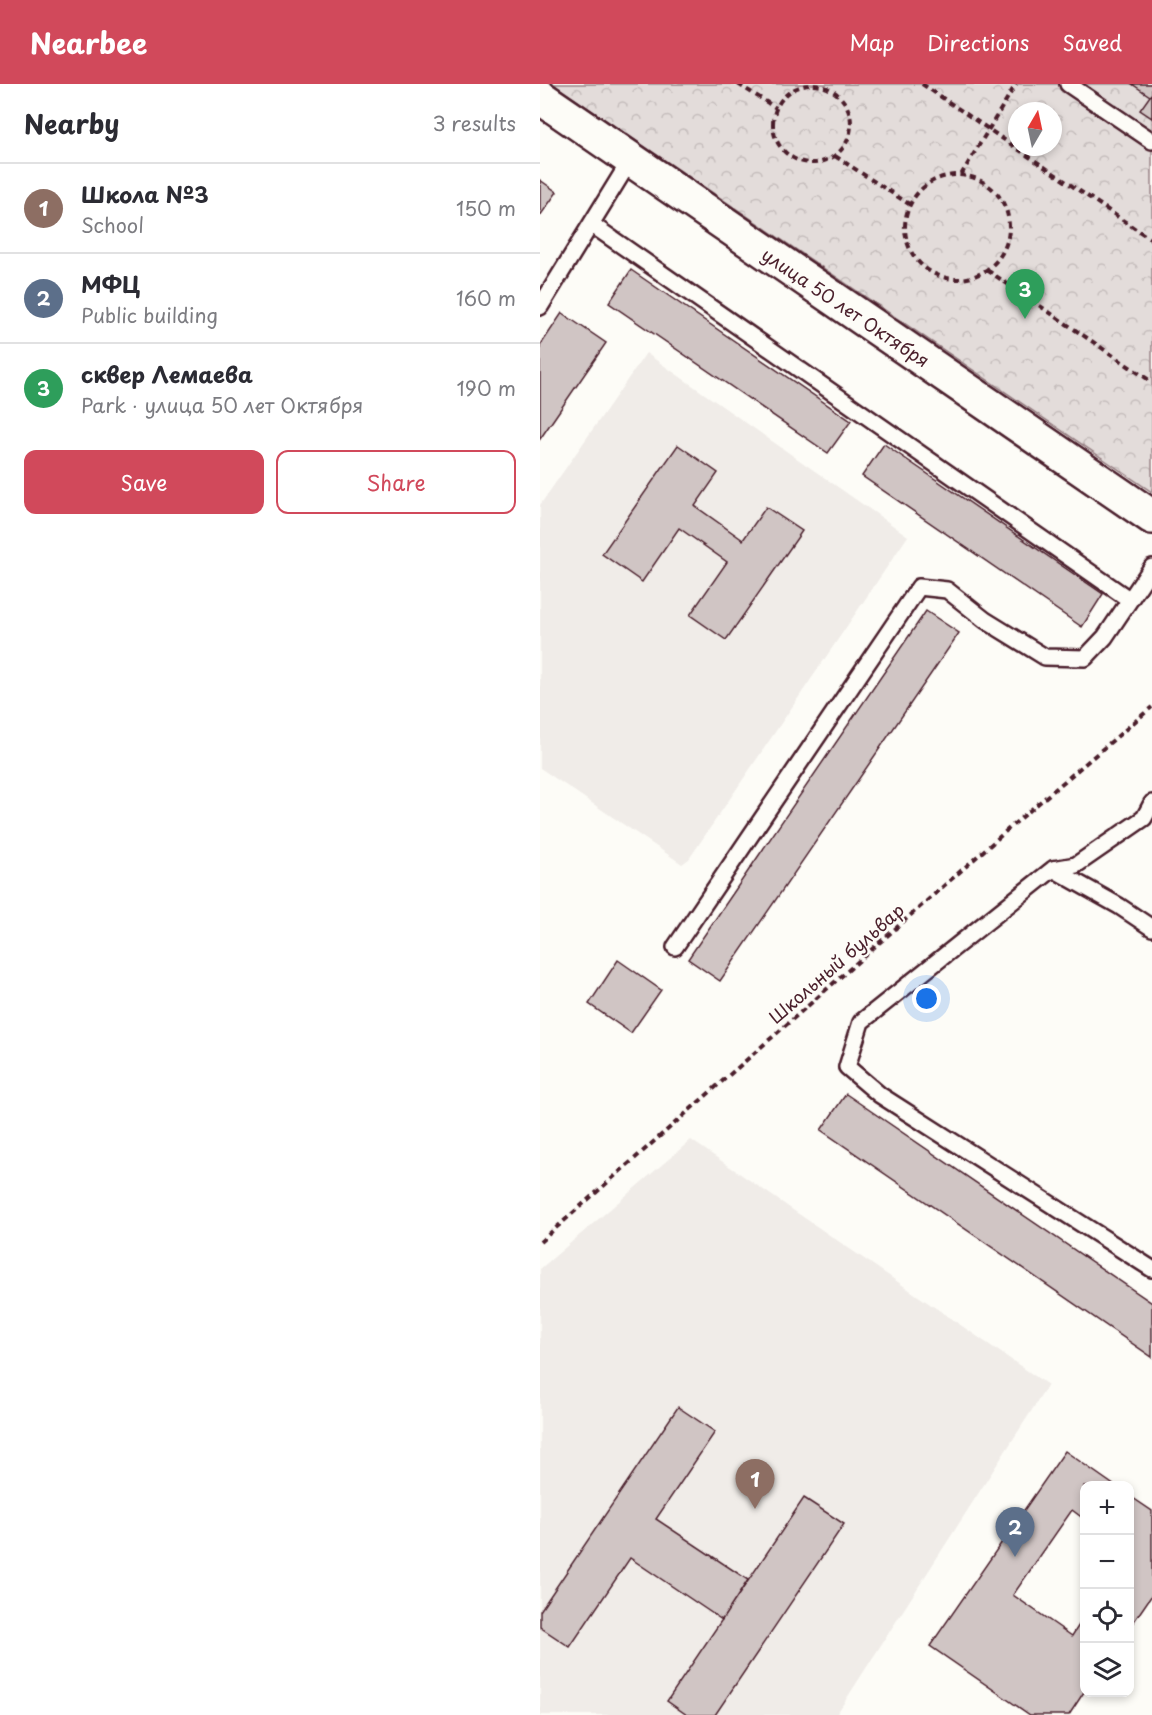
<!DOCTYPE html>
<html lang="en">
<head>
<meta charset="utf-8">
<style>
  :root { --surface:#fff; --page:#f2f2f3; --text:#2b2b33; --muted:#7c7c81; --line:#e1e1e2; --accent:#d1495b }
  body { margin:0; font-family:"Playpen Sans",sans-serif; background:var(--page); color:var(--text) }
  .controls { position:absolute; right:18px; bottom:18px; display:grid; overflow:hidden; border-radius:12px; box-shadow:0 3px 9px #0003 }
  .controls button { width:54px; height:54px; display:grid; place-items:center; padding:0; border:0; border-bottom:2px solid var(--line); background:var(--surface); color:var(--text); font:30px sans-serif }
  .compass { position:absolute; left:468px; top:18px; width:54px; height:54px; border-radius:50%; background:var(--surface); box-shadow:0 3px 9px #0003; rotate:9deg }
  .you { position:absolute; left:387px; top:915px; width:21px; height:21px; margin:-15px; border:4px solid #fff; border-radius:50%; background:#1a73e8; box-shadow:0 0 0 9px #1a73e833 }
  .badge { display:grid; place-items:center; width:39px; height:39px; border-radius:50%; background:var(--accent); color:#fff; font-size:20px; font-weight:700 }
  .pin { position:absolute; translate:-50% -50px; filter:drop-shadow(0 2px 3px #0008) }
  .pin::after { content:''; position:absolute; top:32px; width:21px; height:18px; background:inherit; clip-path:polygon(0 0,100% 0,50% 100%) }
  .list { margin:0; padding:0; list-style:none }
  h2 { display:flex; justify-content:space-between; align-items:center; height:78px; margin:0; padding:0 24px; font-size:26px }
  h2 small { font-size:20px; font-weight:400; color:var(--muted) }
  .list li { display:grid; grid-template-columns:39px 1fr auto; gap:18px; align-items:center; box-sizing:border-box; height:90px; padding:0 24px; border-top:2px solid var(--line) }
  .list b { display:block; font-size:22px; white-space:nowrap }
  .list p { margin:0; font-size:20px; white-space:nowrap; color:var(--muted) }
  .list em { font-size:20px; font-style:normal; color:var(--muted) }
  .actions { display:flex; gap:12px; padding:18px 24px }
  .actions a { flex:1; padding:14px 0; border:2px solid var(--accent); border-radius:12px; text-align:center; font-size:21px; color:var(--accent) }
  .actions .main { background:var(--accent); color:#fff }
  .icon { flex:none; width:33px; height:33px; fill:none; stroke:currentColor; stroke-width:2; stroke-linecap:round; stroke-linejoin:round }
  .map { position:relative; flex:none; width:612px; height:1631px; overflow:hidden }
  header { display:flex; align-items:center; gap:36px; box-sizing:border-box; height:84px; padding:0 30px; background:var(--accent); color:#fff }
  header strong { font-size:28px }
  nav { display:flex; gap:33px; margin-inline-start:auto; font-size:21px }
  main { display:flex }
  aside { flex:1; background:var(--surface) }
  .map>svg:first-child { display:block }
  .built { fill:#f0ece8 }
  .forest { fill:url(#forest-crowns); stroke:#967e82; stroke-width:1.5; fill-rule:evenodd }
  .building { fill:#d0c5c4; stroke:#4a1f2b; stroke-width:1.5 }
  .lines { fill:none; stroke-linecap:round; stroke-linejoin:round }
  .lane-casing { stroke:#4a1f2b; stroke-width:20 }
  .secondary-casing { stroke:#4a1f2b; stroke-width:38 }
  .path { stroke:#4a1f2b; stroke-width:4; stroke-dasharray:6 4.5; stroke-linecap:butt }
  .lane { stroke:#fdfcf7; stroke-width:15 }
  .secondary { stroke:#fdfcf7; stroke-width:33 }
  .labels { text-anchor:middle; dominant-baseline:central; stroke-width:4.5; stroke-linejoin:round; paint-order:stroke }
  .street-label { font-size:18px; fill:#4a1f2b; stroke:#fdfcf7 }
</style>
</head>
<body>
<header>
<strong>Nearbee</strong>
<nav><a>Map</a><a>Directions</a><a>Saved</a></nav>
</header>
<main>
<aside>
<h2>Nearby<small>3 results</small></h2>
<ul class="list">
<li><span class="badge" style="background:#8d6e63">1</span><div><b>Школа №3</b><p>School</p></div><em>150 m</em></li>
<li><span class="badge" style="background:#5c6f8a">2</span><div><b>МФЦ</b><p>Public building</p></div><em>160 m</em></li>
<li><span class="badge" style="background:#2e9e5b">3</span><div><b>сквер Лемаева</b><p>Park · улица 50 лет Октября</p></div><em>190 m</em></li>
</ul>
<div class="actions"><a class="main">Save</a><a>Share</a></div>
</aside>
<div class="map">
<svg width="612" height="1631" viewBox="0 0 612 1631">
  <defs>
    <pattern id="forest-crowns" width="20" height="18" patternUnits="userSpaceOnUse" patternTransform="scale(1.5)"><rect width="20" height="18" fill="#e3dcda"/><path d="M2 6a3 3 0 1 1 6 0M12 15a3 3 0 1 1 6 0" fill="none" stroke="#c4bcbb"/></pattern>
  </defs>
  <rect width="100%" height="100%" fill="#fdfcf7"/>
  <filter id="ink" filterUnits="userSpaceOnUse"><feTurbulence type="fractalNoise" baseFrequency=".0167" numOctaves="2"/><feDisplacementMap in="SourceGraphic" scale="12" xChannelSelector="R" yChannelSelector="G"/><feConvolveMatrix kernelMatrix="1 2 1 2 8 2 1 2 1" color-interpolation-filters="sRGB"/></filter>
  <g filter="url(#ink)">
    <path class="built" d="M106,269l262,183 -219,323 -7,5 -142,-96v-263z
      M151,1056l357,245 -212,330h-296v-446z"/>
    <path class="forest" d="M13,0h599v408zM477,27h36v36h-36z"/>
    <path class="building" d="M592,0h20v9l-2,3z
      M612,9v25l-12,-8z
      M0,96l17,12 -17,24z
      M91,186l220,151 -23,32 -219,-150z
      M22,229l44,30 -66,96v-93z
      M344,360l219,150 -21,33 -220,-151z
      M138,361l40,28 -23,33 48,34 23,-33 36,24 -76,109 -36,-25 37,-53 -48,-34 -37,54 -40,-28z
      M386,527l33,22 -239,348 -32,-22z
      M78,876l43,30 -30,43 -42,-29z
      M306,1010l306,209v54l-331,-227z
      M138,1323l37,25 -59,87 92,61 -26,40 -92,-62 -60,89 -30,-20v-16z
      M525,1367l50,35h-31v33l-12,-9 -59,85 59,41 12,-19v75l-15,23h-39l-100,-69z
      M590,1412l22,15v84l-22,32z
      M264,1414l40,26 -129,191h-28l-20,-14z"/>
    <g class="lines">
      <g class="lane-casing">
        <path id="lane" d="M528,0l84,57
          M51,140l539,376
          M0,223l91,-148
          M513,785l23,-4 68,-47 8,-15
          M612,844l-33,-22 -66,-37 -192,153 -14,45 33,28 272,174
          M135,863l244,-360 28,3 38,30 60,37 40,1 20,-21 47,-70"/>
      </g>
      <g class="secondary-casing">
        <path id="secondary" d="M0,13l612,420"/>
      </g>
      <path class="path" d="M198,0l38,24
        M382,0l230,156
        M233 40a39 39 0 1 1 78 0a39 39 0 1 1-78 0Z
        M295,72l74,48
        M365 143a52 52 0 1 1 104 0a52 52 0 1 1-104 0Z
        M421,91l55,-91
        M447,186l165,112
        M0,1158l474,-418 138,-117"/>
      <use href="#lane" class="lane"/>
      <use href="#secondary" class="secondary"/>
    </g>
  </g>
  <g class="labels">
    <g class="street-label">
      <text transform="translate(306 223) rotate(34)">улица 50 лет Октября</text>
      <text transform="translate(296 879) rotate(-41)">Школьный бульвар</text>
    </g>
  </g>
</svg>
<div class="controls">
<button>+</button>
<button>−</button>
<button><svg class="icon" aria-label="locate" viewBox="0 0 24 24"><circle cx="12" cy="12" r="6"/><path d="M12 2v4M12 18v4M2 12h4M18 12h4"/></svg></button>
<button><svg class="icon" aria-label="layers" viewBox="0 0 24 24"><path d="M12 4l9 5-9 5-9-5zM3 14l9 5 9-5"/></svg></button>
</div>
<svg class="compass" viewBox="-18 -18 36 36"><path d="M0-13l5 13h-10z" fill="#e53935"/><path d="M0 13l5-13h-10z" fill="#7c7c81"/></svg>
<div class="you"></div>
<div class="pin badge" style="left:215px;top:1425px;background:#8d6e63">1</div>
<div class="pin badge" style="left:475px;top:1473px;background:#5c6f8a">2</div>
<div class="pin badge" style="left:485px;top:235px;background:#2e9e5b">3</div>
</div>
</main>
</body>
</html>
